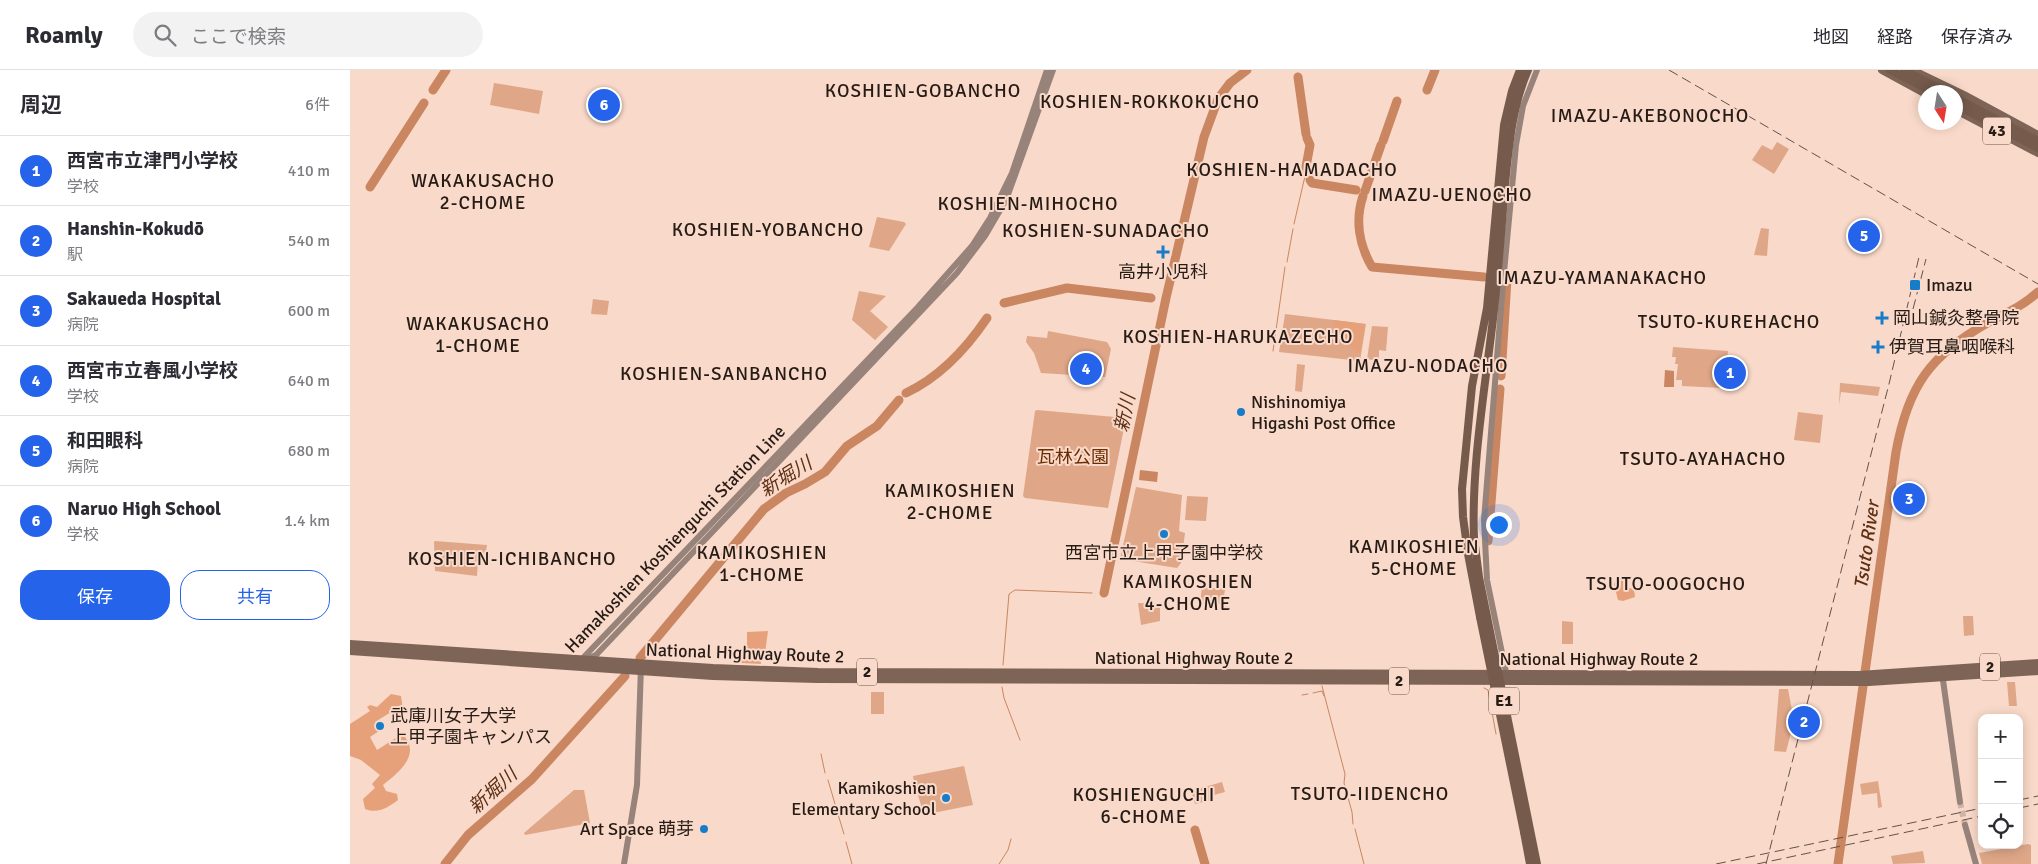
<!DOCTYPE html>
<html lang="ja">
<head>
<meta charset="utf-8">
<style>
  :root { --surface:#fff; --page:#f2f2f3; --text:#2b2b33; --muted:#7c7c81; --line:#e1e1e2; --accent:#2563eb }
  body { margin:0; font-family:Signika,"Noto Sans JP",sans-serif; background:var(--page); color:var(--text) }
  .controls { position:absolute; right:15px; bottom:15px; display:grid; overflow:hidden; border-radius:10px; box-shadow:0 2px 12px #0003 }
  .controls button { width:45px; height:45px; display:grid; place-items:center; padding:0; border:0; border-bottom:1px solid var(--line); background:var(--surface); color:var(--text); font:25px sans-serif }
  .compass { position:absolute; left:1568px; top:15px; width:45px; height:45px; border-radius:50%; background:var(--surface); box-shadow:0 2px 12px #0003; rotate:168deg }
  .you { position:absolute; left:1148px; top:454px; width:18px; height:18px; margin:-12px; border:4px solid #fff; border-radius:50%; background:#1a73e8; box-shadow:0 0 0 8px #1a73e833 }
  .badge { display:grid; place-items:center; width:32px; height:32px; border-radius:50%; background:var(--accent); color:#fff; font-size:16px; font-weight:700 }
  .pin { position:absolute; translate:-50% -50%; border:2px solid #fff; box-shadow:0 1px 5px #0006 }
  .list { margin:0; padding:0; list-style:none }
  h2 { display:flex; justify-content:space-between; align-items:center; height:65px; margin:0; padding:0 20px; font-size:21px }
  h2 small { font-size:16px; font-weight:400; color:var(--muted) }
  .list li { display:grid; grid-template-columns:32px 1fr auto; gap:15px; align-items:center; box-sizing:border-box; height:70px; padding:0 20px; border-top:1px solid var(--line) }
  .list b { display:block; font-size:19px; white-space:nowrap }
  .list p { margin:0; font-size:16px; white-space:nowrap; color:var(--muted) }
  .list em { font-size:16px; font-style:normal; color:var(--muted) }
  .actions { display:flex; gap:10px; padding:15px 20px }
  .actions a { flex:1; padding:11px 0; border:1px solid var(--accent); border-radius:20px; text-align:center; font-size:18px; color:var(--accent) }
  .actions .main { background:var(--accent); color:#fff }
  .icon { flex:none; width:28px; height:28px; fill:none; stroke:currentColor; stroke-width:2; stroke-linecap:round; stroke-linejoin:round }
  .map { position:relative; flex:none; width:1688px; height:794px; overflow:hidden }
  header { display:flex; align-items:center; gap:30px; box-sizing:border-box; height:70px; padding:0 25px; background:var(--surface); border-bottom:1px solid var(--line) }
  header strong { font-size:24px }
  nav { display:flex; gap:28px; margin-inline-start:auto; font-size:18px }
  .search { width:350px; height:45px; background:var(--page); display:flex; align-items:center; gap:12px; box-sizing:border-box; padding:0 18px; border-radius:28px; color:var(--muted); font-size:19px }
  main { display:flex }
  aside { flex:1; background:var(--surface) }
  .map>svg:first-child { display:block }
  .green { fill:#dfa788 }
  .forest { fill:#e6a17b }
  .water { fill:#ca8661 }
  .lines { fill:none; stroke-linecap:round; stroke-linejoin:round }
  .stream { stroke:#ca8661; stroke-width:1 }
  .river { stroke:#ca8661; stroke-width:9 }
  .secondary-tunnel { stroke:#cfb3a5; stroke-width:6; stroke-dasharray:6 3; stroke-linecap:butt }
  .secondary { stroke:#978379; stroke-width:6 }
  .trunk { stroke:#7e6456; stroke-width:8 }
  .motorway { stroke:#765b4c; stroke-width:8 }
  .rail { stroke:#64524a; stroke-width:1; stroke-dasharray:10 5; stroke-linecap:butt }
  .motorway-bridge { stroke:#765b4c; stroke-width:8 }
  .poi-dot { fill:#187dc8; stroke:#f9d9c9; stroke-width:2 }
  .labels { text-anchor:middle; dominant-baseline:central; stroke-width:4; stroke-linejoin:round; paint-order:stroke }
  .shield { fill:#f9d9c9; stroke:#65544b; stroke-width:1 }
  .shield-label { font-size:16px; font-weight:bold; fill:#261b15 }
  .poi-label { font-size:18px; fill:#261b15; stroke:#f9d9c9; text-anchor:start }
  .park-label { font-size:18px; fill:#6a2c00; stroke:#f9d9c9 }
  .street-label { font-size:18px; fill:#261b15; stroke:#f9d9c9 }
  .neighbourhood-label { font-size:19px; letter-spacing:1px; fill:#261b15; stroke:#f9d9c9 }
  .water-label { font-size:19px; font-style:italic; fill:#5d2f14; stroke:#f9d9c9 }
</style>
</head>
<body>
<header>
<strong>Roamly</strong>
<div class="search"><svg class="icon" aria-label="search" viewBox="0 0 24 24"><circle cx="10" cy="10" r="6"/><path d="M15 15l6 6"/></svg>ここで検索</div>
<nav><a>地図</a><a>経路</a><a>保存済み</a></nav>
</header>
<main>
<aside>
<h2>周辺<small>6件</small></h2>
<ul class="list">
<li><span class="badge">1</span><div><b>西宮市立津門小学校</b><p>学校</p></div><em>410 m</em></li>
<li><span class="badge">2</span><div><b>Hanshin-Kokudō</b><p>駅</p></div><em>540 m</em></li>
<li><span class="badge">3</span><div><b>Sakaueda Hospital</b><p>病院</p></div><em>600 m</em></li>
<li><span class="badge">4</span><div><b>西宮市立春風小学校</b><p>学校</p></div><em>640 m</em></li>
<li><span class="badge">5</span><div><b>和田眼科</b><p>病院</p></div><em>680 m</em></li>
<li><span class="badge">6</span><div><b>Naruo High School</b><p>学校</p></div><em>1.4 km</em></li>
</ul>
<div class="actions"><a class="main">保存</a><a>共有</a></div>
</aside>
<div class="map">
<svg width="1688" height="794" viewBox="0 0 1688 794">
  <rect width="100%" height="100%" fill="#f9d9c9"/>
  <path class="green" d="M144,13l49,8 -4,23 -49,-9z
    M1427,72l12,7 -15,25 -22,-14 10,-15 10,5z
    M527,147l27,5 2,2 -17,27 -20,-4z
    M1411,158l8,1 -2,27 -13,-1z
    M509,221l27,5 -16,15 18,16 -13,13 -23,-20z
    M243,229l16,2 -2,14 -16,-1z
    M935,244l81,10 -6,37 -81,-9z
    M1022,256l16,1 -2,24 -7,-1v11l-12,-2z
    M698,261l59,11 4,7 -6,28 -64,-4 -7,-20 -8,-11 1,-6 20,2z
    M1323,277l55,4 -3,28 -3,9 -40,-2v-6h-6l2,-16h-3l1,-7h-4z
    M947,294l8,1 -3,27 -7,-1z
    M1490,313h1l39,4 -2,9 -37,-4 -2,13z
    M687,340l89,8 -18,90 -83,-10 -2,-2 12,-85z
    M1448,342l25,3 -3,28 -26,-3z
    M786,417l46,8 -3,36 6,2 -4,30 -4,5 -57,-9z
    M837,426l21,1 -2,24 -21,-1z
    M85,471l52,4 -3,18 -6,-1 -1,14 -42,-5 -1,-29z
    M852,517l23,2 -2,15 -23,-1z
    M788,533l22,1v17l-19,4z
    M1613,546h10l1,19 -10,1z
    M1212,551l11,1v22h-11z
    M1657,612h8l2,24h-8z
    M1429,619h9l6,32 -8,31 -12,-1z
    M521,622h13v22h-13z
    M614,696l9,39 -50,10c-2,-15 -8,-24 -10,-39z
    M1528,711l4,26 -4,1 -1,-15 -15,2 -2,-11z
    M872,712l3,10 -15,4 1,4 -16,4 -4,-13z
    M224,720h10l6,33 -65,12 -1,-2z
    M1678,774l3,1v19h-49l-3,-11z
    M1573,781l2,12 -32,1 -2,-8z"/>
  <path class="forest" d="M984,250l31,4 -5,29h-5c-5,-11 -12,-13 -23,-17z
    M1273,509l3,1 3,8 5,1 1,8 -12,4 -5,-1 -4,-16 2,-4z
    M418,561l-3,22h-4l-1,-4h-4l-5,6 10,2v7l-20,-1 1,-13 5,-1v-17z
    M41,624l10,2 2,13 -4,4 -3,-4 -21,13 4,9 -9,6 7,13 25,-16c21,20 -4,39 -19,51l3,6 11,3 1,6c-11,8 -20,14 -33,9l-2,-10 12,-11 -3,-4 8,-9 -19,-15 -11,-4v-32l20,-13 -3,-4 3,-2 7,2z"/>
  <path class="water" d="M1315,300l9,1v16h-10z
    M790,400l18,2 -1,10 -18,-2z"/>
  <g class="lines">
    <path class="stream" d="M944,154l11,-48
      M937,192l6,-33
      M923,281l12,-84
      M653,595l6,-71 6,-4 77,3
      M972,616l23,88 -1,9 8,29 1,12
      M652,617l2,11 16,42
      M1134,618l4,2 8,44
      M963,623l9,-2 2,5
      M952,625l6,-1
      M471,684l4,19
      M478,710l7,24
      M487,741l7,23
      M1005,759l9,35
      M496,772l6,22
      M649,794l9,-14 3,-11"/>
    <path class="river" d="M948,7l8,57
      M83,20l13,-20
      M1077,20l8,-20
      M1033,71l14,-40
      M955,102l5,-27 -3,-7
      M960,110l2,3 44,7
      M20,117l54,-84
      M1015,121l16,-46
      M1013,126c-8,24 -4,49 9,71l112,10
      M654,233l63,-15 84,10
      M1151,306l6,-97
      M556,323c34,-16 60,-44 81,-75
      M1138,471l12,-152
      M754,523l62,-295 38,-161 14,-38 12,-16 17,-13
      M290,588l124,-149 22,-16 19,-9 20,-12 22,-26 30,-20 22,-26
      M845,760l10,34
      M95,794l23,-29 64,-56 93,-103
      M1488,794l58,-412c12,-66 34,-97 93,-130 17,-9 34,-16 49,-30"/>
    <path class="secondary-tunnel" d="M1610,732l5,23"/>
    <path class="secondary" d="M233,588l335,-351 54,-61 18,-28 22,-45 35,-103
      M235,590l11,-5 361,-382 28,-37 21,-36 47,-130
      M1592,603l18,129
      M1157,607l-20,-97 -3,-60 19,-237 13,-138 7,-39 14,-36
      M1615,755l11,39
      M274,794l13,-79 4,-119"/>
    <path class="trunk" d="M1532,0l44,24
      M1562,0l52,25 74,40
      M1606,40l82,43
      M0,574l363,24 105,4 1041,3 179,-12
      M0,581l363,25 104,3 1052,3 169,-11"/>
    <path class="motorway" d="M1540,0l43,22
      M1554,0l42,22
      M1606,28l82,43
      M1606,35l82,43
      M1124,468c-3,-77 13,-160 21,-237 4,-39 7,-78 10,-117 4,-39 7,-77 23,-114
      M1130,547l-12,-63 -5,-37 -1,-28 10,-103 15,-78 17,-183 8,-34 8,-21
      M1174,762l6,32"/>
    <path class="rail" d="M1319,0l369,214
      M1563,239l13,-50
      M1669,730l19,-4
      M1669,738l19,-4
      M1366,794l266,-56
      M1407,794l225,-48
      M1416,794l123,-480 30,-127"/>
    <path class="motorway-bridge" d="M1124,468l5,39 58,287
      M1130,547l44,215"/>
  </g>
  <g class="poi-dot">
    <path d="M810.5 174.5h5v5h5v5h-5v5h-5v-5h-5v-5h5z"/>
    <rect x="1559" y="209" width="12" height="12" rx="2.5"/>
    <path d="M1529.5 240.5h5v5h5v5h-5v5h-5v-5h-5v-5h5z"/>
    <path d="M1525.5 269.5h5v5h5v5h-5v5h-5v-5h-5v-5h5z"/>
    <circle cx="891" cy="342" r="5"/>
    <circle cx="814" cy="464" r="5"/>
    <circle cx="30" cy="656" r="5"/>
    <circle cx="596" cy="728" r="5"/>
    <circle cx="354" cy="759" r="5"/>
  </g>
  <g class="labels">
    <g class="shield">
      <rect x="1633" y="47.5" width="28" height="27" rx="4"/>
      <rect x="1630" y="583.5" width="20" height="27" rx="4"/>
      <rect x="507" y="588.5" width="20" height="27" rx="4"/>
      <rect x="1039" y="597.5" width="20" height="27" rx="4"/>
      <rect x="1139" y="617.5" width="30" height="27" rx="4"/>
    </g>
    <g class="shield-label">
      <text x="1647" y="61">43</text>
      <text x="1640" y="597">2</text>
      <text x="517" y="602">2</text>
      <text x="1049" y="611">2</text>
      <text x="1154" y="631">E1</text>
    </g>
    <g class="poi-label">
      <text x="813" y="202" text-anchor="middle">高井小児科</text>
      <text x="1576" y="215">Imazu</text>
      <text x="1543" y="248">岡山鍼灸整骨院</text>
      <text x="1539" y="277">伊賀耳鼻咽喉科</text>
      <text x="901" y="332">Nishinomiya<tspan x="901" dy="21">Higashi Post Office</tspan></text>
      <text x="814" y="483" text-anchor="middle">西宮市立上甲子園中学校</text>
      <text x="40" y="646">武庫川女子大学<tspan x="40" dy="21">上甲子園キャンパス</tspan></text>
      <text x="586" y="718" text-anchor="end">Kamikoshien<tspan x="586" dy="21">Elementary School</tspan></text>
      <text x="344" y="759" text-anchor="end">Art Space 萌芽</text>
    </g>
    <g class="park-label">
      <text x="723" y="387">瓦林公園</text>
    </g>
    <g class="street-label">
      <text transform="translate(325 469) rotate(-46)">Hamakoshien Koshienguchi Station Line</text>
      <text transform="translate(395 583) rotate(2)">National Highway Route 2</text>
      <text x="844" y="588">National Highway Route 2</text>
      <text x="1249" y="589">National Highway Route 2</text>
    </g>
    <g class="neighbourhood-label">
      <text x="573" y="21">KOSHIEN-GOBANCHO</text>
      <text x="800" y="32">KOSHIEN-ROKKOKUCHO</text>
      <text x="1300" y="46">IMAZU-AKEBONOCHO</text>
      <text x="942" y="100">KOSHIEN-HAMADACHO</text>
      <text x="133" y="111">WAKAKUSACHO<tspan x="133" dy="22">2-CHOME</tspan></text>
      <text x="1102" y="125">IMAZU-UENOCHO</text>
      <text x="678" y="134">KOSHIEN-MIHOCHO</text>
      <text x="418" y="160">KOSHIEN-YOBANCHO</text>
      <text x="756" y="161">KOSHIEN-SUNADACHO</text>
      <text x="1252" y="208">IMAZU-YAMANAKACHO</text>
      <text x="1379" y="252">TSUTO-KUREHACHO</text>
      <text x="128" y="254">WAKAKUSACHO<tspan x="128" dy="22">1-CHOME</tspan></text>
      <text x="888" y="267">KOSHIEN-HARUKAZECHO</text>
      <text x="1078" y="296">IMAZU-NODACHO</text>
      <text x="374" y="304">KOSHIEN-SANBANCHO</text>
      <text x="1353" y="389">TSUTO-AYAHACHO</text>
      <text x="600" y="421">KAMIKOSHIEN<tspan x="600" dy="22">2-CHOME</tspan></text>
      <text x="1064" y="477">KAMIKOSHIEN<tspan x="1064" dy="22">5-CHOME</tspan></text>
      <text x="412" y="483">KAMIKOSHIEN<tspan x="412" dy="22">1-CHOME</tspan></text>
      <text x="162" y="489">KOSHIEN-ICHIBANCHO</text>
      <text x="838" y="512">KAMIKOSHIEN<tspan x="838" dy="22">4-CHOME</tspan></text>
      <text x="1316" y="514">TSUTO-OOGOCHO</text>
      <text x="1020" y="724">TSUTO-IIDENCHO</text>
      <text x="794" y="725">KOSHIENGUCHI<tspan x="794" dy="22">6-CHOME</tspan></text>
    </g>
    <g class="water-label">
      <text transform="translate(775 343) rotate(-78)">新川</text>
      <text transform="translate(436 407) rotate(-32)">新堀川</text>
      <text transform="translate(1517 475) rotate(-82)">Tsuto River</text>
      <text transform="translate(143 721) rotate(-42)">新堀川</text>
    </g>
  </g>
</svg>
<div class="controls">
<button>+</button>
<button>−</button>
<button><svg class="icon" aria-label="locate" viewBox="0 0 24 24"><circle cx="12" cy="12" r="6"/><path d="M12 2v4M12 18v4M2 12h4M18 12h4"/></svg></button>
</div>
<svg class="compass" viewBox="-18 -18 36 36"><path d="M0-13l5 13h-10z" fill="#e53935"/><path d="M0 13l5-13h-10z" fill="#7c7c81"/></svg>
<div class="you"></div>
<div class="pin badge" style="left:1380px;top:303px">1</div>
<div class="pin badge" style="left:1454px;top:652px">2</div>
<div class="pin badge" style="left:1559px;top:429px">3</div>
<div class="pin badge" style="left:736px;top:299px">4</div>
<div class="pin badge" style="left:1514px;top:166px">5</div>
<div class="pin badge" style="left:254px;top:35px">6</div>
</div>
</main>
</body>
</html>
